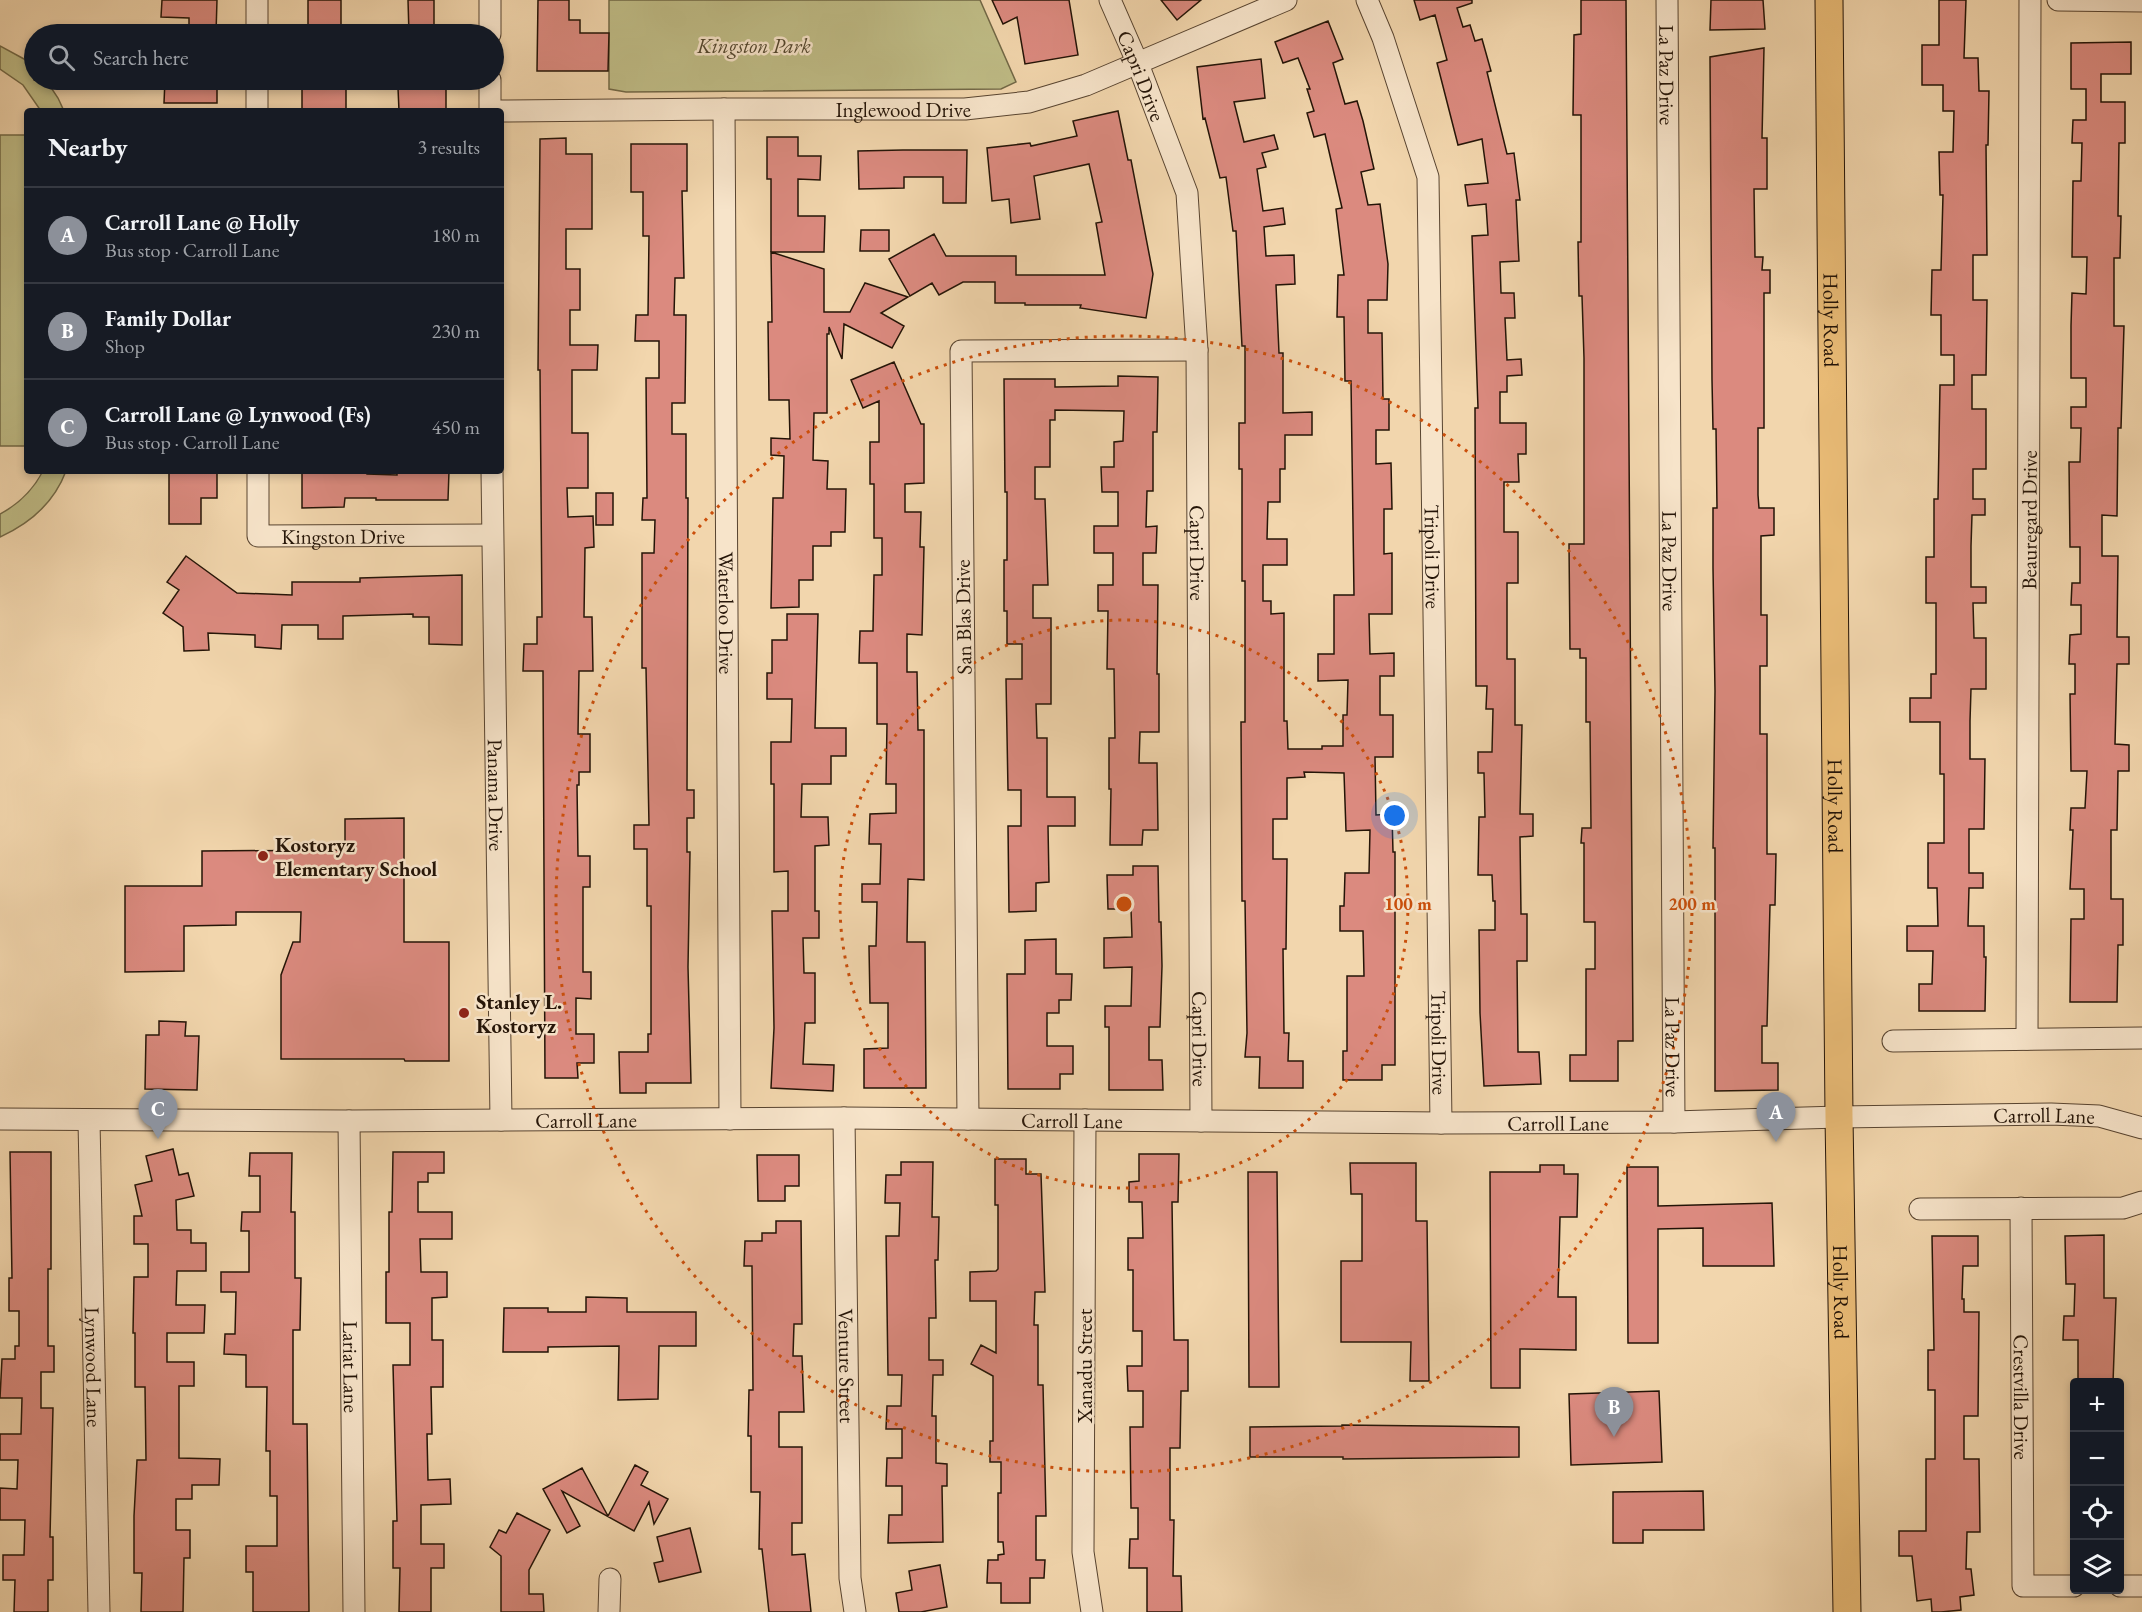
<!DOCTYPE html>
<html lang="en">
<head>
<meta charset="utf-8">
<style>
  :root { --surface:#171b24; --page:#20242c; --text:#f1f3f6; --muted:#9ea1a6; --line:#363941; --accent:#8c9099 }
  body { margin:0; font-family:"EB Garamond",serif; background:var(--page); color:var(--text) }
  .controls { position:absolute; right:18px; bottom:18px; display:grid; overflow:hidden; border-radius:6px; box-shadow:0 3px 9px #0003 }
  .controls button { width:54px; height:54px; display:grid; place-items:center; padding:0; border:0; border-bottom:2px solid var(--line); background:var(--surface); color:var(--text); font:30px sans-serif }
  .you { position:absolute; left:1395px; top:816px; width:21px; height:21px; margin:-15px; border:4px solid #fff; border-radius:50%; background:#1a73e8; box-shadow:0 0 0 9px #1a73e833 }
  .badge { display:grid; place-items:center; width:39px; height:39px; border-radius:50%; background:var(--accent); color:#fff; font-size:20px; font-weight:700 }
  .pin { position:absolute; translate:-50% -50px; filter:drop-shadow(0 2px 3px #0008) }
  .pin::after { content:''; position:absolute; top:32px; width:21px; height:18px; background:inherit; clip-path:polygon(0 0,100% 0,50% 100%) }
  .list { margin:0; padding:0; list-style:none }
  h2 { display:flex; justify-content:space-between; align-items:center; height:78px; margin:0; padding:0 24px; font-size:26px }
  h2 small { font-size:20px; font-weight:400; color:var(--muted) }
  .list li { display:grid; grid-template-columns:39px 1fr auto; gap:18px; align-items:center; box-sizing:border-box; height:96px; padding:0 24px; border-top:2px solid var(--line) }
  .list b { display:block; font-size:22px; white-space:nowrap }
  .list p { margin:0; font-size:20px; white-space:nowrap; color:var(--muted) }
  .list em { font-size:20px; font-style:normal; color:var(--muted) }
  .icon { flex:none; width:33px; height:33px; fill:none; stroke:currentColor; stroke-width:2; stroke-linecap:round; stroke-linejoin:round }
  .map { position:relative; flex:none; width:2142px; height:1612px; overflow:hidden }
  .search { position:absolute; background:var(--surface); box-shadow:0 3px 9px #0003; left:24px; top:24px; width:480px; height:66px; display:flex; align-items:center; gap:15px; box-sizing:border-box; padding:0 21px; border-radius:33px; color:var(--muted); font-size:22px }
  .panel { position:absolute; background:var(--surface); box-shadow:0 3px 9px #0003; left:24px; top:108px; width:480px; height:366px; border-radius:6px }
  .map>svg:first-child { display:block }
  .green { fill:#bfbc86; stroke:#726846; stroke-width:1.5 }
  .building { fill:#db8a7f; stroke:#241407; stroke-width:1.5 }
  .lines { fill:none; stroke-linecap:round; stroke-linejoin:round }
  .minor-casing { stroke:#584430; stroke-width:23 }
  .major-casing { stroke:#241407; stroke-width:29 }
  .minor { stroke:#f7e4ca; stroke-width:21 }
  .major { stroke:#e9bb76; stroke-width:27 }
  .ring { fill:none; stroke:#cb4f0b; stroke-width:3; stroke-dasharray:3 6 }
  .poi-dot { fill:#8f2418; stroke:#f7e4ca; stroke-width:2 }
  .labels { text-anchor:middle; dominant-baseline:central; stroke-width:5; stroke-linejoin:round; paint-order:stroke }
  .park-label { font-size:21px; font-style:italic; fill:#52462d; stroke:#f7e4ca }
  .street-label { font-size:21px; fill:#241407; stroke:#f7e4ca }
  .poi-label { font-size:21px; font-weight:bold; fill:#241407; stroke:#f7e4ca; text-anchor:start }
  .centre { fill:#cb4f0b; stroke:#f7e4ca; stroke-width:3 }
  .ring-label { font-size:18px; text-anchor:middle; font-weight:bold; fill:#cb4f0b; stroke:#f7e4ca; stroke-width:5; stroke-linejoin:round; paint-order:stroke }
</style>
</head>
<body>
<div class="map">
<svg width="2142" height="1612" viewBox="0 0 2142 1612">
  <rect width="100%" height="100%" fill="#f2d6ad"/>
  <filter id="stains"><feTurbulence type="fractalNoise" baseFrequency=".00333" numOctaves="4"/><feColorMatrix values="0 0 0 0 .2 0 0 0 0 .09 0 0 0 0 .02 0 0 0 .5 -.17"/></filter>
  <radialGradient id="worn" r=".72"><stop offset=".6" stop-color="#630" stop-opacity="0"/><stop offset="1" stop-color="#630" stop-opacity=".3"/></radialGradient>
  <path class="green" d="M609,0h371l36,82 -15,7 -375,3 -17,-3z
    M0,46l24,13 10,8v13h12l12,18 6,13h-23l-18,-26 -23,-16z
    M0,135h27v311h-27z
    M43,471h23c-12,32 -35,52 -66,66v-23c19,-10 33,-24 43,-43z"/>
  <path class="building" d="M162,0h55l-1,33 -27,-1v-14l-28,-1z
    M308,0h33v34h-33z
    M408,0h26v34h-25z
    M538,0h31v20h11v13h29l-1,38h-71z
    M992,0h77l9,55 -53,9 -8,-47 -14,7z
    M1161,0h40l-24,20z
    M1414,0h58v3l-15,5 6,19 7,-2 5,16 7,-2 9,32 -4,1 20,82 7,-1 6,47h-4l3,61 -19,1 1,31h13l1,25h-10l2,42 14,-1 1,16 -15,1v16h-7v31h26v31h-8l1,28h-15v50h14v51h-11v76h8v66h7l-2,89h13v22l-13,1 1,77h6v47h-10l1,91h21l2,32 -57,2 -4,-73 -1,-83h16v-29h-2l-1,-26h-14l1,-58h6l-1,-44h-6v-21h14l1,-43h-7l1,-23h-11l-1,-278h3l-6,-172 16,-1 -2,-31 -18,2 -3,-21 23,-2 -6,-44 -24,6 -21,-82 10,-3 -12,-45 -15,5z
    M1581,0h45l7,1041h-15v40h-48v-26h16v-86h9v-47h-11v-79h-3l1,-15h9l-1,-106h-4v-64h-6v-9h-10l-1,-105h15v-186l-2,-62h-3l-1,-54h3v-127h-8l1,-80 7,-1z
    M1711,0h52l2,29 -55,1z
    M1939,0h27l-2,58h14l1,33h10l-1,54h-2l1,110h-14v45h14l-1,75h-14v34h14v60h-13v30h12v16h-13l-1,31v41h15v16h-13l1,35h12v51h-15l-1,32v38h15l-1,70h-15v44h14v15h-14l-1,38h16v31h2l-1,54h-66v-27h13l1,-33h-26v-25h31l-1,-38h-9v-45h16v-69h-4v-52h-30v-24h21v-24h5v-71h-10v-46h8v-58h4l2,-114h14v-30h-13v-40h-10l1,-45h9l2,-75h-3l-1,-43h14l1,-41h-11v-26h-21v-40h17z
    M1328,21l15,38 -10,4 12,41 12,-3 6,20 11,48 -13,3 7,33 12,-1 8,60 -1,36h-19v33h14l1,66h6v31h-13v34l15,-1 1,46h-8v45l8,-1v61h-23l1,40 24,-1v23h-14v39h13v42h-18l1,58 16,-1 1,38h2v213h-13v15h-39v-29h4v-75h17l-1,-45h-23v-25h4l1,-33h24l1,-43 -24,1 -2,-58 -40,-1 1,5 -18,1v41h-14v40h14l-1,90h-3l1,84h5l-1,28h15v27h-44l1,-31h-15l2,-24 -2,-132h-3l-1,-179h4v-141h-3v-112h-3v-46h6v-77h-3l-6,-115h-3l-7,-54 -6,1 -15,-60 -2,1 -6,-52 64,-8 4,39 -31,4 10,40 30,-7 4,14 -16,4 4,14 -9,2 6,42 20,-3 2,16 -21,3 2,29 28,-1 1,29 -19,1 3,68h4v60l29,-1v23h-27v34h-5v33h-12l-1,37h20v26h-24v36h8v13l13,-1v108h3l1,28h34v-3h21v-31h4l1,-35 -30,1v-27h16v-59h20l-3,-214h-6l-1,-64h-7l1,-42h6l-8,-66 6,-1 -17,-74 -11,3 -7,-24 7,-2 -7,-22h3l-12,-31 -15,5 -8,-21z
    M2131,42v32h-30v28h24v41h-6l-1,73h3l-1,42h-6v68h10l-3,102h-3l-1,88 -15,-1v41h16l-1,81h12v27h-12l-2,80 14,1v26h-11l-1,59h-6v69h12v46h-5l-1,57h-47l1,-83h13v-30h-14l3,-59h-3l1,-22h14l2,-37h-16l-1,-77h5v-30h-6l1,-29 11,-1v-29h-10l1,-22h8v-36h-10l-1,-85h11l1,-34h-10v-21h15v-29h-15v-52l1,-33 14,1 1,-37h-15l1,-76h8l1,-38h-10l1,-23h13v-31h-15v-46z
    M1764,48l-2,90h5v51h-13l1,68h8l-1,13h8v23h-6v135h-6v67l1,13h15v27l-13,1v79h6v51h-7v68h7v120h9l-1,51h-5l-3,121h-5v37h16v27l-63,1v-243h-2l2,-157 -2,-123v-60h4l-1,-79h-3l-1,-49 -2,-323z
    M165,80h52v23h-53z
    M302,80h39v9h5v22h-44z
    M398,88h48v23h-47z
    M1118,111l10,49h3l22,114 -7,44 -66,-10 1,-3h-56v-2h-30v-21h-32l-24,13 -7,-12 -22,13 -21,-37 45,-25 12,22h70v19h89l-9,-52 6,-1 -13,-58 -55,12 6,43 -29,4 -2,-24 -17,2 -5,-53 43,-5 1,3 46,-10 -4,-15z
    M767,137h31v19h23l-1,24 -22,-1v37h27l-1,36h-53v-73h-4z
    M566,138v16h26v75h-26v40h14v41h-10v35h28l-1,25h-25v63h16v55h-21l1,29 25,-1 1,31 -9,1 -1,69h8l1,54h-14l-1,63h12v38h-11v13h-2l1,71h12v31h-7v85h8v27l-15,-1v36h18v29h-17l1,15h-33l-2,-407h-20l1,-27h13v-27h5l-2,-247h-2l2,-231z
    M631,144h56v47h-5l2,87h-9l-1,37h12l-1,88h-13v31h14v64h2l-1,292h7v28h-7v34h3l-2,115 3,116h-45v10h-26l-1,-41h29v-18h3v-128h-4v-57h-13v-24h15l-3,-157h-4v-115h12l1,-33h-13l1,-22h4l-1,-120h13v-37h-24l1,-26h12l1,-79h-6v-44h-12z
    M903,150h64l-1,53h-23v-26h-39v11l-45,1 -1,-38z
    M861,230h28v21h-29z
    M771,252l53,17v43h26l15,-29 43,14 -27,16 23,13 -12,22 -48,-24 -2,35 -13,-32v7h-2v79h-13l-1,47 15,1 -1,28h19l-1,43h-14v14h-18v34h-14v27l-28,1 2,-110h10l1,-42 -13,-1v-17l19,1 -1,-39h-20l-1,-78h4z
    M894,362l27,62h3v59l-19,1v28h16l-1,35h4l-2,88 -15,-1v38h10l1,58h6v150l-16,-1 -1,63h18l1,146h-62v-39l24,-1v-45h-18l-1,-57h7l1,-44h-15v-18h18l1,-40h-12l1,-30 26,-1v-29h-10l1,-60h-10v-61h-18l1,-32h13l1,-56h8v-37h-8v-54h-4v-42h9v-41l-16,7 -12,-28z
    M1118,376l40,1 -1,55h-4v59h-6l-1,36 11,-1 -1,27h-13v32h15l-1,89h2v58h-19l-1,31h18l1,67h-15l-1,15h-32l1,-56h-2v-51h6l-1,-69h-7l1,-58h-10v-26h15v-32h-19v-27h24v-34h-16l-1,-25h13v-25l9,-1 1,-30 -69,-1v10h-5v47h-15v32h10l3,86h-15v33h18v86h-15l1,34h10v59h28v29h-27l1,56 -13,1v28l-27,1 -1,-86h13v-36h-13l-2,-111h16v-35h-15v-33h-3v-51h3v-68h-2l-1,-113h51v8l63,-1z
    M302,471h65v3l30,1v-4h52l-1,29h-72v-2h-31l-1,9 -42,1z
    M169,472h48v26h-16v26h-32z
    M596,493h17v32h-17z
    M186,556l51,37 55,2v-13h68v-4l102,-3v70l-33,-1v-27h-16v-3l-70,2v23h-25v-14h-36l-1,24 -26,-2v-12l-47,-2 1,17 -25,1 -1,-24 -20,-14 16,-23 -12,-8z
    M787,614h31l-3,114h31v28h-15v28h-29l-1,33h27l1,28 -14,1v65h4v27h-16l1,35h11v50h-10l-2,41 31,1 -1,26 -62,-3 3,-60 -2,-117h16v-40l-14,1v-88h-3v-42h20l1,-43h-25v-26h5v-33h15z
    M404,818v124h45v119h-44l-1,-2h-123v-84l12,-33h7l1,-30h-65v13l-52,1v45l-59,1v-86h77v-35l143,-1v-31z
    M1133,866h25l1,56h2l1,44 -2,61h-11v33h13l1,30h-54v-63h-4v-21h26l1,-39 -28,1v-30l28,-1 -1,-28h-23l-1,-34h26z
    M1056,939v35h16l-1,26h-12v13h-12v33h26v28h-13v15h-52l-1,-115h18v-34z
    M159,1021l27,1 -1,14h14l-2,54 -52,-1 1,-54h13z
    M173,1149l6,26 9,-2 6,23 -18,4 1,30h14v13h15v28h-29l-1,34h29l-1,28h-37v29h27v24h-15v72l41,1 -1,26h-27v14h-16v31h14v28h-6l-1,54h-42l1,-39h-8v-57l3,-56h9l-1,-73h-10v-54h-2l1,-56h14v-33h-14v-28h8l-7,-31 17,-4 -6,-25z
    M10,1152h41v117h-3v77h6v26h-13v36h12l-3,129h3v43h-5v32h-34l1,-32h-12v-25h21l1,-35h-25v-32l17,1 1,-29h-18v-26h21l1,-36h-22l2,-39h13v-13h4v-35h-10v-33h3z
    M393,1152h51v21h-16v9h-10v30h34v27h-32l1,33h26v25l-15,1v42h11v47h-12l1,47h-5l1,46 22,-1 1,25 -30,1v39h23v24h-13v44h-32l1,-44h-7v-47h4l-4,-156h17v-42h-24v-51h3v-60h3z
    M250,1153h42l-1,59h4v66h6l-1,52h-7v94h14l2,188h-56v-40h-7v-26h31v-50h-7v-45h-4l1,-64h-21v-32l-22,-1 1,-20h10l1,-42h-15v-20h28v-41h-8l1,-19h18v-36h-11z
    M1139,1154h40l-1,48h-6l2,138h14v51h-7l-1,57h-10v72h4l-1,56h8l1,36h-35v-44h-18l1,-29h8v-31h-7l-1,-81h13v-36h-15l-1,-25h15v-35h-9v-61h-5v-32h15l-1,-36h-13v-20l10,-1z
    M757,1155h42v31h-14v15h-27z
    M995,1159h31v15h15l4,118h-10l-1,33h4v60h5l3,131h-10v44h9l-1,18h-14v25h-29v-20h-14l1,-23h10v-5l6,-1 -1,-12h-5v-49h3v-31h-11v-21h3v-65l-22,-12 10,-19 15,8v-52h-26v-29l26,-1 2,-2v-64h-3z
    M901,1162h32l-1,55h7l-1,43h-3l1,58h-7v42h14v15h-10l-1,41h4v47l11,1v22h-5l1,56 -55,1 1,-28h13v-29h-16l1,-28h15v-29h-16l1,-23h14l1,-31h-14l-2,-139h13l1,-33h-15l1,-28h15z
    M1350,1163h66v58h11l2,160h-19l1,-39h-70v-81h21v-67h-11z
    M1540,1165h24v9h14l-1,43h-17l-2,80h18v53l-56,-1v39h-29l-1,-216h50z
    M1627,1167h31v39l114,-3 2,63h-71v-38l-45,1v114h-30z
    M1248,1172h29l2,215h-30z
    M776,1221h25l1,103h-8l-1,32h9l2,56h-25v35h23v76h-10v32l13,-1 6,58h-42l-7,-63h-3l1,-57h-9v-56h-3l1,-46h4l-1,-124h-8l1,-25h17v-8h14z
    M2104,1235v63h12l-3,85h-35v-43h-15l1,-24h10l1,-32h-9l-1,-48z
    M1932,1236h46v30h-15l-1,33h2v13h15l-1,104h-14v43h15l1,73h-13l-1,37h5l3,26 -14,2 1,13 -20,2h-9l-1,-13 -14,2 -5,-45h-13v-25h27v-72h9v-69h-7v-40h6z
    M586,1297l41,1v14h69v34h-37l-1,53 -40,1 1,-54 -71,1v5h-45l1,-44h44v4h38z
    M1659,1391l3,71 -91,3 -2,-71z
    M1342,1425l177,2v30l-176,2v-2h-93v-30l92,-1z
    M635,1465l13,7 -7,13 27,14 -14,25 -5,-22 -15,29 -72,-40 18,35 -13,7 -24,-44 39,-21 26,48z
    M1703,1491l1,39h-61v13h-30v-51z
    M517,1513l33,17 -21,40v24h14l1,18h-43v-56l-11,-9 9,-17 7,3z
    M690,1528l11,44 -42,10 -5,-19 9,-2 -6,-24z
    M940,1565l7,42 -26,5h-22l-3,-19 16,-3 -3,-19z"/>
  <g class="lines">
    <g class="minor-casing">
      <g id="minor">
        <path d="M257,0v34"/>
        <path d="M490,0v34"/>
        <path id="s1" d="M1110,0l28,64 49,129 10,157 4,771"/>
        <path id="s2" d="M1367,0l16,38 45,139 13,946"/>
        <path id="s3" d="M1667,0l7,1122"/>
        <path d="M2058,0l84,1"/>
        <path d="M257,80v31"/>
        <path d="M490,80v31"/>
        <path id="s4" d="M724,109l6,1010"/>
        <path id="s5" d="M501,111l223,-2h241l64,-7 57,-17 200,-85"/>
        <path id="s6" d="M258,471v65l234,-1"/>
        <path id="s7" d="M492,471l9,649"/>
        <path id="s8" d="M2027,1039l3,-1039"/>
        <path d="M1893,1041l249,-3"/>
        <path id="s9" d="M844,1118l6,460 5,34"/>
        <path id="s10" d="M0,1119l349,2 495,-3 597,5 233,-1 165,-5 212,-3 48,2 43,12"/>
        <path d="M968,1119l-7,-768 236,-1"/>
        <path d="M1085,1120l-2,432 9,60"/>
        <path id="s11" d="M89,1121l10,491"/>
        <path id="s12" d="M349,1121l5,491"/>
        <path id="s13" d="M2021,1208l2,378h51"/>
        <path d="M1920,1209l203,-1 19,-6"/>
        <path d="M2120,1586h22"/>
        <path d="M609,1612l1,-33"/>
      </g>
    </g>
    <g class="major-casing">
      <g id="major">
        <path id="s14" d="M1829,0l10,1117 8,495"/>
      </g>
    </g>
    <use href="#minor" class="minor"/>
    <use href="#major" class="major"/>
  </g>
  <g class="ring">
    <circle cx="1124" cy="904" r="284"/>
    <circle cx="1124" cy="904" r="568"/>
  </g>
  <g class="poi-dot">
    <circle cx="263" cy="856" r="6"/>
    <circle cx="464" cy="1013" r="6"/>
  </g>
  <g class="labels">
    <g class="park-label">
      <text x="754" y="45">Kingston Park</text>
    </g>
    <g class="street-label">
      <text stroke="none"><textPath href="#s3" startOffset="75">La Paz Drive</textPath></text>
      <text stroke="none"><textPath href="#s1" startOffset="82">Capri Drive</textPath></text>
      <text stroke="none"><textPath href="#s5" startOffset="402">Inglewood Drive</textPath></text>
      <text stroke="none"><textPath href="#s14" startOffset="320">Holly Road</textPath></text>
      <text stroke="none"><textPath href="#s8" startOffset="519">Beauregard Drive</textPath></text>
      <text stroke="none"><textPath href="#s6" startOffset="150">Kingston Drive</textPath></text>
      <text stroke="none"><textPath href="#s1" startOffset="568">Capri Drive</textPath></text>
      <text stroke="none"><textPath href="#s2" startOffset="567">Tripoli Drive</textPath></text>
      <text stroke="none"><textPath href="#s3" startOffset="561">La Paz Drive</textPath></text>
      <text stroke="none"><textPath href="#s4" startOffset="504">Waterloo Drive</textPath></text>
      <text transform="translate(963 617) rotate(-91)">San Blas Drive</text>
      <text stroke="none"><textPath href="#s7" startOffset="324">Panama Drive</textPath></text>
      <text stroke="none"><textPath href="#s14" startOffset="806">Holly Road</textPath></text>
      <text stroke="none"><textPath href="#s1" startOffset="1054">Capri Drive</textPath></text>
      <text stroke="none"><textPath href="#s2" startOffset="1053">Tripoli Drive</textPath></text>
      <text stroke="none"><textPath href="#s3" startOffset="1047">La Paz Drive</textPath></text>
      <text stroke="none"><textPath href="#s10" startOffset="2044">Carroll Lane</textPath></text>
      <text stroke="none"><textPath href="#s10" startOffset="586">Carroll Lane</textPath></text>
      <text stroke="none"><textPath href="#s10" startOffset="1072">Carroll Lane</textPath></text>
      <text stroke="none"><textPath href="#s10" startOffset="1558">Carroll Lane</textPath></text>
      <text stroke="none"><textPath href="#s14" startOffset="1292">Holly Road</textPath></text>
      <text stroke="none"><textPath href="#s9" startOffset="248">Venture Street</textPath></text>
      <text stroke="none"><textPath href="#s11" startOffset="246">Lynwood Lane</textPath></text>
      <text transform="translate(1084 1366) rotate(-90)">Xanadu Street</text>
      <text stroke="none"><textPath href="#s12" startOffset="246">Lariat Lane</textPath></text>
      <text stroke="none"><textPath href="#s13" startOffset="189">Crestvilla Drive</textPath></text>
    </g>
    <g class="poi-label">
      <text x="275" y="844">Kostoryz<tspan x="275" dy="24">Elementary School</tspan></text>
      <text x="476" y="1001">Stanley L.<tspan x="476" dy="24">Kostoryz</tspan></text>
    </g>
  </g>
  <circle cx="1124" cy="904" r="9" class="centre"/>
  <g class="ring-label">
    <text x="1408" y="910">100 m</text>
    <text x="1692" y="910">200 m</text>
  </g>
  <rect width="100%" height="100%" filter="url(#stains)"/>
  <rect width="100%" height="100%" fill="url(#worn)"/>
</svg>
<div class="controls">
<button>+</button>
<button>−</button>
<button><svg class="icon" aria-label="locate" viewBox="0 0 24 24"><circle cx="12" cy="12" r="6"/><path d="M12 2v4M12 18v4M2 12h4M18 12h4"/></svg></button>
<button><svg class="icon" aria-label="layers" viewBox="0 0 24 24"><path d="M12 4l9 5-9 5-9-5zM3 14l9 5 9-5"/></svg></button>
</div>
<div class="you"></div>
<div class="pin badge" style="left:1776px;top:1142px">A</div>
<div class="pin badge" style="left:1614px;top:1437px">B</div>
<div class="pin badge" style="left:158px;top:1139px">C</div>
<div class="search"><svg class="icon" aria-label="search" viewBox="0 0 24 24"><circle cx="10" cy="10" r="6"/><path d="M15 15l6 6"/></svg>Search here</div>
<section class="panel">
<h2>Nearby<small>3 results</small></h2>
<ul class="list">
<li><span class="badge">A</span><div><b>Carroll Lane @ Holly</b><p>Bus stop · Carroll Lane</p></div><em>180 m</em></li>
<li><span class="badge">B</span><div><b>Family Dollar</b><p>Shop</p></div><em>230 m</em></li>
<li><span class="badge">C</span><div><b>Carroll Lane @ Lynwood (Fs)</b><p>Bus stop · Carroll Lane</p></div><em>450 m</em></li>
</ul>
</section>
</div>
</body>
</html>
